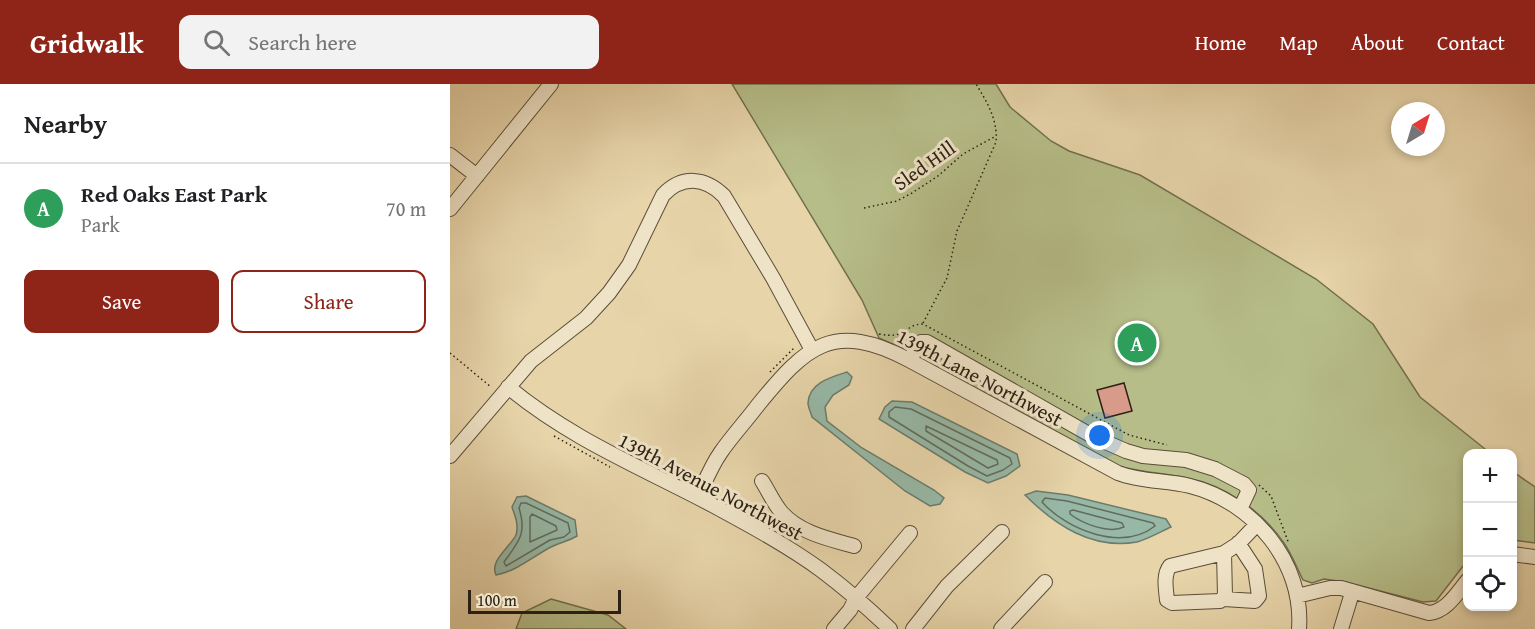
<!DOCTYPE html>
<html lang="en">
<head>
<meta charset="utf-8">
<style>
  :root { --surface:#fff; --page:#f2f2f2; --text:#202124; --muted:#757577; --line:#e0e0e0; --accent:#8f2418 }
  body { margin:0; font-family:"Gentium Book Plus",serif; background:var(--page); color:var(--text) }
  .controls { position:absolute; right:18px; bottom:18px; display:grid; overflow:hidden; border-radius:12px; box-shadow:0 3px 9px #0003 }
  .controls button { width:54px; height:54px; display:grid; place-items:center; padding:0; border:0; border-bottom:2px solid var(--line); background:var(--surface); color:var(--text); font:30px sans-serif }
  .compass { position:absolute; left:941px; top:18px; width:54px; height:54px; border-radius:50%; background:var(--surface); box-shadow:0 3px 9px #0003; rotate:38deg }
  .scale { position:absolute; left:18px; bottom:15px; width:153px; box-sizing:border-box; padding-left:6px; border:3px solid #2c2114; border-top:0; font-size:16px; line-height:21px; white-space:nowrap; color:#2c2114; -webkit-text-stroke:4px #efe3c7; paint-order:stroke }
  .you { position:absolute; left:650px; top:352px; width:21px; height:21px; margin:-15px; border:4px solid #fff; border-radius:50%; background:#1a73e8; box-shadow:0 0 0 9px #1a73e833 }
  .badge { display:grid; place-items:center; width:39px; height:39px; border-radius:50%; background:var(--accent); color:#fff; font-size:20px; font-weight:700 }
  .pin { position:absolute; translate:-50% -50%; border:3px solid #fff; box-shadow:0 2px 6px #0006 }
  .list { margin:0; padding:0; list-style:none }
  h2 { display:flex; justify-content:space-between; align-items:center; height:78px; margin:0; padding:0 24px; font-size:26px }
  h2 small { font-size:20px; font-weight:400; color:var(--muted) }
  .list li { display:grid; grid-template-columns:39px 1fr auto; gap:18px; align-items:center; box-sizing:border-box; height:90px; padding:0 24px; border-top:2px solid var(--line) }
  .list b { display:block; font-size:22px; white-space:nowrap }
  .list p { margin:0; font-size:20px; white-space:nowrap; color:var(--muted) }
  .list em { font-size:20px; font-style:normal; color:var(--muted) }
  .actions { display:flex; gap:12px; padding:18px 24px }
  .actions a { flex:1; padding:14px 0; border:2px solid var(--accent); border-radius:12px; text-align:center; font-size:21px; color:var(--accent) }
  .actions .main { background:var(--accent); color:#fff }
  .icon { flex:none; width:33px; height:33px; fill:none; stroke:currentColor; stroke-width:2; stroke-linecap:round; stroke-linejoin:round }
  .map { position:relative; flex:none; width:1085px; height:545px; overflow:hidden }
  header { display:flex; align-items:center; gap:36px; box-sizing:border-box; height:84px; padding:0 30px; background:var(--accent); color:#fff }
  header strong { font-size:28px }
  nav { display:flex; gap:33px; margin-inline-start:auto; font-size:21px }
  .search { width:420px; height:54px; background:var(--page); display:flex; align-items:center; gap:15px; box-sizing:border-box; padding:0 21px; border-radius:12px; color:var(--muted); font-size:22px }
  main { display:flex }
  aside { flex:1; background:var(--surface) }
  .map>svg:first-child { display:block }
  .green { fill:#b6bd88; stroke:#716f4e; stroke-width:1.5 }
  .water { fill:#97b8a6; stroke:#6c7c6c; stroke-width:1.5 }
  .lines { fill:none; stroke-linecap:round; stroke-linejoin:round }
  .shore { stroke:#626c5d; stroke-width:1.5 }
  .building { fill:#d89a89; stroke:#2c2114; stroke-width:1.5 }
  .minor-casing { stroke:#5b4e39; stroke-width:16 }
  .path { stroke:#2c2114; stroke-width:1.5; stroke-dasharray:1.5 3; stroke-linecap:butt }
  .minor { stroke:#efe3c7; stroke-width:14 }
  .labels { text-anchor:middle; dominant-baseline:central; stroke-width:6; stroke-linejoin:round; paint-order:stroke }
  .street-label { font-size:20px; fill:#2c2114; stroke:#efe3c7 }
</style>
</head>
<body>
<header>
<strong>Gridwalk</strong>
<div class="search"><svg class="icon" aria-label="search" viewBox="0 0 24 24"><circle cx="10" cy="10" r="6"/><path d="M15 15l6 6"/></svg>Search here</div>
<nav><a>Home</a><a>Map</a><a>About</a><a>Contact</a></nav>
</header>
<main>
<aside>
<h2>Nearby<small></small></h2>
<ul class="list">
<li><span class="badge" style="background:#2e9e5b">A</span><div><b>Red Oaks East Park</b><p>Park</p></div><em>70 m</em></li>
</ul>
<div class="actions"><a class="main">Save</a><a>Share</a></div>
</aside>
<div class="map">
<svg width="1085" height="545" viewBox="0 0 1085 545">
  <rect width="100%" height="100%" fill="#e7d4a9"/>
  <filter id="stains"><feTurbulence type="fractalNoise" baseFrequency=".00333" numOctaves="4"/><feColorMatrix values="0 0 0 0 .2 0 0 0 0 .09 0 0 0 0 .02 0 0 0 .5 -.17"/></filter>
  <radialGradient id="worn" r=".72"><stop offset=".6" stop-color="#630" stop-opacity="0"/><stop offset="1" stop-color="#630" stop-opacity=".3"/></radialGradient>
  <path class="green" d="M282,0h264l14,23 41,34 18,10 71,24 176,104 57,45 47,73 70,56 -22,1 -1,107 -31,40 -13,1 -78,-20 -21,-3 -12,4 -9,-3c-6,-12 -11,-25 -19,-37 -22,-32 -59,-58 -97,-65 -25,-5 -49,-6 -73,-13l-215,-118 -20,-9 -17,-38z
    M1062,387l23,16v56l-22,-3z
    M101,515l57,16 18,14h-110l6,-16z"/>
  <path class="water" d="M397,288l5,5 -3,8 -16,10 -8,12 2,14 35,27 72,42 10,8 -4,6 -10,2 -25,-15 -93,-74c-1,-4 -4,-10 -4,-14 1,-20 23,-26 39,-31z
    M442,317l20,1 105,52 3,12 -14,10 -18,7 -23,-11 -86,-53 6,-12z
    M586,407l32,4 98,24 5,8c-11,5 -23,12 -34,15 -45,8 -82,-17 -112,-47z
    M76,412l49,24 2,16c-10,6 -17,6 -26,11 -19,10 -34,24 -55,28 -7,-14 14,-28 20,-40 3,-10 -1,-19 -4,-28l5,-10z"/>
  <g class="lines">
    <path class="shore" d="M445,323l16,2 99,49 2,6 -9,6 -16,6 -19,-10 -79,-49v-5z
      M476,342l71,34 1,4 -10,4 -62,-37z
      M595,414l22,3 86,22 2,3c-33,26 -88,4 -113,-24z
      M71,419h5l42,20 2,9 -6,5 -14,3 -44,26 -2,-4c15,-21 23,-28 15,-54z
      M623,426l49,13 2,4c-15,7 -41,-3 -54,-13v-3z
      M82,430l24,12 1,4 -27,12v-25z"/>
  </g>
  <path class="building" d="M674,299l8,28 -27,7 -8,-28z"/>
  <g class="lines">
    <g class="minor-casing">
      <path id="minor" d="M0,71l27,21
        M0,125l101,-125
        M459,276l12,-18h6l167,95 32,14 17,5 43,4 29,9 29,15 5,6 -9,19
        M58,303c64,53 135,81 208,120 35,19 72,39 105,63 24,18 47,38 69,59
        M0,372l81,-95 55,-43 23,-25 20,-28 34,-70c19,-20 42,-18 61,1l49,82 39,72
        M312,397c7,11 12,23 20,32 18,20 47,26 72,33
        M248,413c7,-15 13,-31 23,-45 11,-16 25,-31 37,-47 48,-59 75,-85 151,-45l209,113c23,9 48,7 72,13 63,16 114,76 109,143
        M774,469l1,43 -5,5 -48,2 -5,-3c-1,-11 -4,-25 3,-34l54,-13 14,-9 19,-20
        M1062,470l23,3
        M847,512l33,-8h11l88,25c18,-2 28,-20 39,-33
        M774,515l31,2 4,-5 -4,-27 -17,-26
        M384,545l16,-19 6,-12 54,-65
        M463,545l34,-43 55,-54
        M551,545l44,-47
        M891,545l11,-36"/>
    </g>
    <path class="path" d="M414,124l33,-7 15,-8 26,-17 25,-22 33,-18
      M473,239l24,-45 10,-47 39,-89c2,-22 -9,-40 -20,-58
      M429,250c28,6 25,-10 44,-10l206,111 38,10
      M0,269l41,34
      M320,288l24,-24
      M104,352l56,31
      M809,401l12,11 18,48"/>
    <use href="#minor" class="minor"/>
  </g>
  <g class="labels">
    <g class="street-label">
      <text transform="translate(474 81) rotate(-35)">Sled Hill</text>
      <text transform="translate(530 293) rotate(28)">139th Lane Northwest</text>
      <text transform="translate(261 402) rotate(28)">139th Avenue Northwest</text>
    </g>
  </g>
  <rect width="100%" height="100%" filter="url(#stains)"/>
  <rect width="100%" height="100%" fill="url(#worn)"/>
</svg>
<div class="controls">
<button>+</button>
<button>−</button>
<button><svg class="icon" aria-label="locate" viewBox="0 0 24 24"><circle cx="12" cy="12" r="6"/><path d="M12 2v4M12 18v4M2 12h4M18 12h4"/></svg></button>
</div>
<svg class="compass" viewBox="-18 -18 36 36"><path d="M0-13l5 13h-10z" fill="#e53935"/><path d="M0 13l5-13h-10z" fill="#757577"/></svg>
<div class="scale">100 m</div>
<div class="you"></div>
<div class="pin badge" style="left:687px;top:259px;background:#2e9e5b">A</div>
</div>
</main>
</body>
</html>
